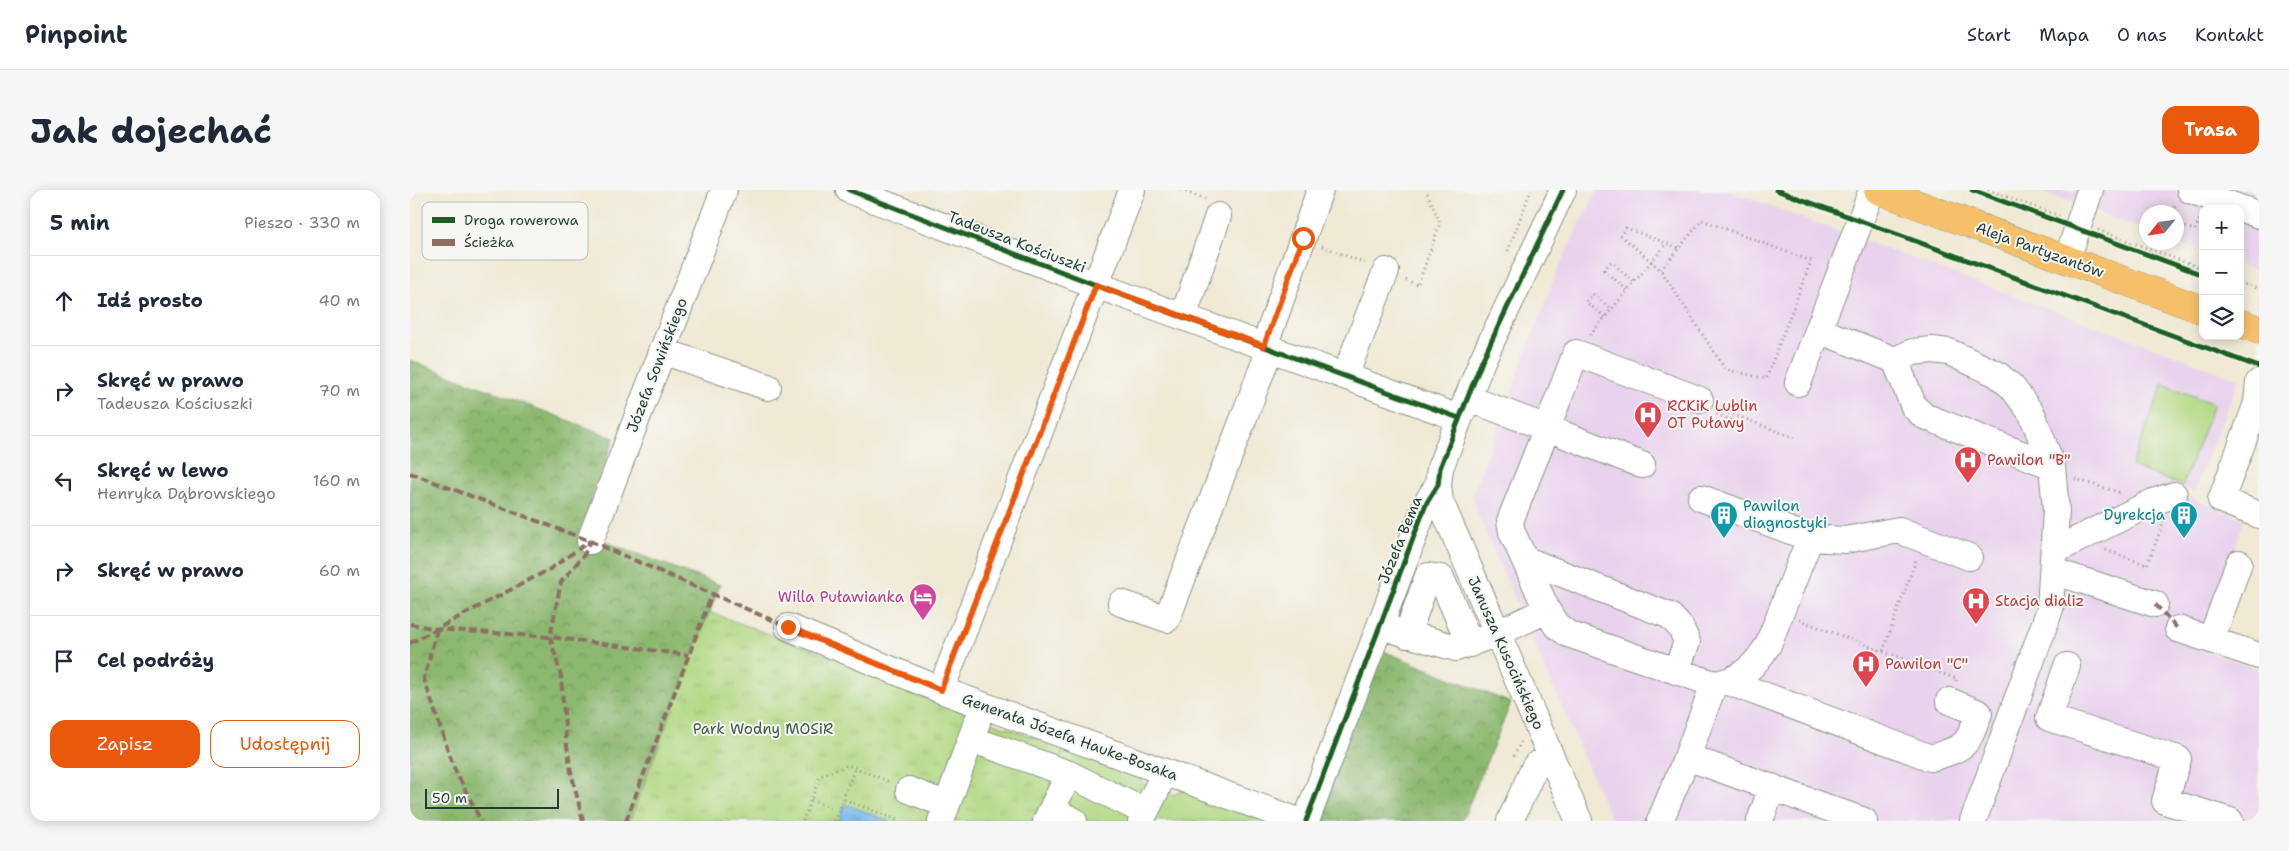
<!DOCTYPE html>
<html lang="pl">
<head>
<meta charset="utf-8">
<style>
  :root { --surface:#fff; --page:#f6f6f7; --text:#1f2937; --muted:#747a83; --line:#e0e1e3; --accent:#ea580c }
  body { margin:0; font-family:"Shantell Sans",sans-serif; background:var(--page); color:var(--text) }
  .controls { position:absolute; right:15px; top:15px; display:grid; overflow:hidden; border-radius:10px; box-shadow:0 2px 12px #0003 }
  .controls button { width:45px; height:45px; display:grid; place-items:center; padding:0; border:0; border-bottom:1px solid var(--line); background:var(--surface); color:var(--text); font:25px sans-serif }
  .compass { position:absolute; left:1729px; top:15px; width:45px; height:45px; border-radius:50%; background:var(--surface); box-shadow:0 2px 12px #0003; rotate:240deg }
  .scale { position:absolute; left:15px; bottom:12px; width:134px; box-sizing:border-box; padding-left:5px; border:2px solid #1f3d34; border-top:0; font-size:14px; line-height:18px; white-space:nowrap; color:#1f3d34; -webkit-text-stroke:4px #f6f6f2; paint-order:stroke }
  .stop { position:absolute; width:15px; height:15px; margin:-11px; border:4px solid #ea580c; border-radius:50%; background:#fff }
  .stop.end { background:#ea580c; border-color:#fff; box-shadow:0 1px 5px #0008 }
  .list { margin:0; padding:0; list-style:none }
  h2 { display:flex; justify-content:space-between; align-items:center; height:65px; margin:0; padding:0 20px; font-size:21px }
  h2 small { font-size:16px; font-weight:400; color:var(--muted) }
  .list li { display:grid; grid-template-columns:32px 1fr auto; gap:15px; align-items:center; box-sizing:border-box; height:90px; padding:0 20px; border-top:1px solid var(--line) }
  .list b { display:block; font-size:19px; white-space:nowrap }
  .list p { margin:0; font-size:16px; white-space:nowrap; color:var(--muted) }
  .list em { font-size:16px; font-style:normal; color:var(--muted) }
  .actions { display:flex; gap:10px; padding:15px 20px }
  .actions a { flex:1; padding:11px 0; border:1px solid var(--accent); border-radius:15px; text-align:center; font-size:18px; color:var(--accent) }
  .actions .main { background:var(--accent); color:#fff }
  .icon { flex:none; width:28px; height:28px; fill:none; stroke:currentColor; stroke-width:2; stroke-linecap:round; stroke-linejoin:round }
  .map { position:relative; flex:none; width:1849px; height:631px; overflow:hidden; border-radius:15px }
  header { display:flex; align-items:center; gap:30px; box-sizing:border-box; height:70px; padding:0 25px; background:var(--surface); border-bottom:1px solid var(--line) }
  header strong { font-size:24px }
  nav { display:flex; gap:28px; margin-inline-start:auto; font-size:18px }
  .intro { display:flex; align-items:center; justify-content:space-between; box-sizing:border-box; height:120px; padding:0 30px }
  h1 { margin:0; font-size:35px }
  .button { padding:12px 22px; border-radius:15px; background:var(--accent); color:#fff; font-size:18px; font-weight:700 }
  main { display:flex; gap:30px; padding:0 30px }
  aside { flex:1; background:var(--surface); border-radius:15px; box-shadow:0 2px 12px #0003 }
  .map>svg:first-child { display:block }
  .built { fill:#e9d2ed }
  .grass { fill:#b1d882; stroke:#688a5b }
  .forest { fill:url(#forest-crowns); stroke:#567a52 }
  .park { fill:url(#park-tufts); stroke:#688a5b }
  .water { fill:url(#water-ripples); stroke:#4b7a90 }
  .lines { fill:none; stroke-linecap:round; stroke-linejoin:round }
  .minor-casing { stroke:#889384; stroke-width:28 }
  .major-casing { stroke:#889384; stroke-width:29 }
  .path { stroke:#889384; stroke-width:3; stroke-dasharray:1 4; stroke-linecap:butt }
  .minor { stroke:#fff; stroke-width:26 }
  .major { stroke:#f6c06b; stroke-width:28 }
  .quiet { stroke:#8d6e63; stroke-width:4; stroke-dasharray:8 4; stroke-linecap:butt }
  .cycleway-casing { stroke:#f6f6f2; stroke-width:8 }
  .cycleway { stroke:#1b5e20; stroke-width:5 }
  .route { stroke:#ea580c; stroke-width:6 }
  .labels { text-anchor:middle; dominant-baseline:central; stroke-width:4; stroke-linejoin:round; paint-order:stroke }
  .street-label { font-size:15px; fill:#1f3d34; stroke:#f6f6f2 }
  .health-label { font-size:15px; fill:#be3a42; stroke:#f6f6f2; text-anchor:start }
  .culture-label { font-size:15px; fill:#0d838f; stroke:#f6f6f2; text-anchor:start }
  .hotel-label { font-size:15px; fill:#b23c85; stroke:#f6f6f2; text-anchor:end }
  .park-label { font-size:15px; fill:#3c5c44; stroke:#f6f6f2 }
  .key { fill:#f6f6f2; stroke:#b6beb9; stroke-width:1 }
  .key-label { font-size:14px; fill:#1f3d34 }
</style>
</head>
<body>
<header>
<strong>Pinpoint</strong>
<nav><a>Start</a><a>Mapa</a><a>O nas</a><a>Kontakt</a></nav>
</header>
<div class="intro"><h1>Jak dojechać</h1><a class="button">Trasa</a></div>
<main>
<aside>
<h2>5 min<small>Pieszo · 330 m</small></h2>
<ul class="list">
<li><svg class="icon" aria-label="ahead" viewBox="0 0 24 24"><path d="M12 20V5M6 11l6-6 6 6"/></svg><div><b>Idź prosto</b></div><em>40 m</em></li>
<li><svg class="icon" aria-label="right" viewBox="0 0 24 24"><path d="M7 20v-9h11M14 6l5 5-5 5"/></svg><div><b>Skręć w prawo</b><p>Tadeusza Kościuszki</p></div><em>70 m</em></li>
<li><svg class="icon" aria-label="left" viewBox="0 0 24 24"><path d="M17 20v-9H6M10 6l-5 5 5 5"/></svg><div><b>Skręć w lewo</b><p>Henryka Dąbrowskiego</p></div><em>160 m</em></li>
<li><svg class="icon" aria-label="right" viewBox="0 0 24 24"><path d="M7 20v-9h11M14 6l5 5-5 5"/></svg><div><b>Skręć w prawo</b></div><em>60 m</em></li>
<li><svg class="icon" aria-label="arrive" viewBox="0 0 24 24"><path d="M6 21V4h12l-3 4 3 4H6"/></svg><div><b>Cel podróży</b></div></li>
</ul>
<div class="actions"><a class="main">Zapisz</a><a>Udostępnij</a></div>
</aside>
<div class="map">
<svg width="1849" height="631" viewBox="0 0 1849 631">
  <defs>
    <pattern id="forest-crowns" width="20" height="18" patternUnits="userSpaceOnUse" patternTransform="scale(1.25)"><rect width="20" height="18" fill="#8cb870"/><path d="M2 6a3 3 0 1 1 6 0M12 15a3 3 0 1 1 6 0" fill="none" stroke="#72975d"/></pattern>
    <pattern id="park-tufts" width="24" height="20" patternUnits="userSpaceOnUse" patternTransform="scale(1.25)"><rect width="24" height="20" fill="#b1d882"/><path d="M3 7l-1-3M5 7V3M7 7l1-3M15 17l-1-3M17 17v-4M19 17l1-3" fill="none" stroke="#98ba71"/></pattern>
    <pattern id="water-ripples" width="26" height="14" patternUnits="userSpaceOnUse" patternTransform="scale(1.25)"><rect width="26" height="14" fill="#77b6eb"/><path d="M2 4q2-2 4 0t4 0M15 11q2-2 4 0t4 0" fill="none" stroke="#6195bf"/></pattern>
  </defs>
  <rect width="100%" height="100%" fill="#f6f6f2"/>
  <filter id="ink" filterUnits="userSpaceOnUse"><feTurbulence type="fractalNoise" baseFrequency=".02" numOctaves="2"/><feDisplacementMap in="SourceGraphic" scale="10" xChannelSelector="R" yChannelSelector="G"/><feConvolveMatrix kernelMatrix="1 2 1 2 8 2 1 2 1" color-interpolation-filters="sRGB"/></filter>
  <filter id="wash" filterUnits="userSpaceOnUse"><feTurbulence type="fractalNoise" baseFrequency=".0096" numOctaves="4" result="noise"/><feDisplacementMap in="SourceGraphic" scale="20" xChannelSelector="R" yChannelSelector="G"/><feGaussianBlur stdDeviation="1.12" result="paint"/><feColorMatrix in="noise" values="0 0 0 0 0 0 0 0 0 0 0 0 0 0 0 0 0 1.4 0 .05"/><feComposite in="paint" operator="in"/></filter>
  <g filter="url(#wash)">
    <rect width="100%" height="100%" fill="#f0e9d4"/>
    <path class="built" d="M1187,0h129l513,189 -45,112 -7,-3 -3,7 61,24 -49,129 63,21v152h-647l-136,-311 -3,-17 84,-222z
      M1627,0h222v82l-19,-7v-56h-37v42l-26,-10 -1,-29h-30v18z"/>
    <path class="grass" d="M1753,194l51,20 -32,82 -51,-20z
      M654,558l74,27 4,8 32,12 7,-5 84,31h-227z"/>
    <path class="forest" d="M0,170l204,78 -35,94 141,53 -90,236h-220z
      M971,460l130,53 -49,118h-140l-4,-2z"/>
    <path class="park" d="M299,422l208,76 -2,7 149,53 -26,73h-408z"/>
    <path class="water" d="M435,614l44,17h-50z"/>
  </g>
  <g filter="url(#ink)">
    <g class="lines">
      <g class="minor-casing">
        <path id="minor" d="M439,0l247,95 363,133
          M1780,0l69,25
          M1657,70l23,-70
          M773,127l35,-101
          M1408,140l77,30
          M854,157l56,-157
          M252,161l106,36
          M935,186l41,-105
          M1849,192l-2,21 -36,97 38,15
          M1388,193l74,-193
          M1057,208l80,30 -37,93 2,11 35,78
          M1232,275l-95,-37 29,-75 124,47
          M1028,295l2,16 139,320
          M1291,308l109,40
          M180,351l134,-351
          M1644,361l99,-49 21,-7
          M1114,369l146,57 11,12 6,14 -11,29
          M1643,381l102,33
          M711,413l46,16 103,-270
          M970,436l76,22 42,-15 49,-23 9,15 12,9 146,50c26,-3 41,-18 54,-39l42,-107 35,2 54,-10 70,27
          M378,437l153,63 357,131
          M1768,439l81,27
          M997,445l21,-59 13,2 29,66
          M1801,450l28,-77
          M1657,476l-18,52 129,41 -13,42 65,20
          M1319,492l202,76c35,-11 36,-11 48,-45l-30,-12
          M1304,494l-27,73 177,64
          M531,500l191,-500
          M561,549l98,35 76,38
          M499,600l38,15
          M642,620l22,11
          M531,631l36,-99
          M636,631l23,-47
          M731,631l24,-49
          M896,631l120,-317 12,-19 2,-17 42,-107 81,-171
          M1100,631l25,-55 16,-10
          M1250,631l27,-64
          M1350,631l12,-34
          M1563,631l77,-212 6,-99 -4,-44 -20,-52 -20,-27 -15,-13 -48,-22 -17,-2 -19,2 -18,8 19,47 10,9 128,50"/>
      </g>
      <g class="major-casing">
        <path id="major" d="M1468,0l325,120
          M1830,133l19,7"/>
      </g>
      <path class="path" d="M771,0l24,9
        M1578,0l71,26
        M1763,22l3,-8
        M1766,34l19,6 6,-14
        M1688,40l105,39
        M912,56l45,18
        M1098,61l23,-61
        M1251,80l41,-50 109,41 -45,118 -41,-10 -64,-99 -41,-35 6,-7 53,20
        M996,90l12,5 22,-62 -14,-33
        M1830,93l19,6
        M1217,100l-23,-20 7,-8 23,20
        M1195,127l-19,-15 7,-8 18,15
        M1180,145l77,-92
        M1309,219l76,29
        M1295,231l32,6 2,-4 -23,-9
        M1665,289l46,14
        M1696,360l41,15 17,-44
        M1389,430l158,59 -1,2
        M1473,461l33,-91
        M1104,566l7,-14
        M433,609l12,-31
        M401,610l21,8
        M393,631l17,-45 28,-11 42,17
        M425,631l8,-22 57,22"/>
      <use href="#minor" class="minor"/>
      <use href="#major" class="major"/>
      <path class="quiet" d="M0,283l180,68 198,86 153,63
        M1745,414l23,25
        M0,434l27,5 113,8 138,18
        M27,439l-13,50 30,89 27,53
        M0,453l140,-74 40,-28
        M173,631l-12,-49 -5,-33 -5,-63 -11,-39 11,-55 23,-27 6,-14
        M216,631l86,-227"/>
      <g class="cycleway-casing">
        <path id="cycleway" d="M439,0l247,95 363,133
          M1366,0l483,177
          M1562,0l231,85
          M896,631l120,-317 12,-19 2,-17 42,-107 81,-171"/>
      </g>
      <use href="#cycleway" class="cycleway"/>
    </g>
  </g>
  <g class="lines" filter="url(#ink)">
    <path class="route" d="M378,437l153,63 155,-405 168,61 39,-108"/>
  </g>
  <defs>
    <g id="hospital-pin" transform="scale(1.4375)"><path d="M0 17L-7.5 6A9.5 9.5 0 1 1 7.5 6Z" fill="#e0444e" stroke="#f6f6f2"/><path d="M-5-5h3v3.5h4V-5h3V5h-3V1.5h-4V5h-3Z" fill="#fff"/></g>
    <g id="building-pin" transform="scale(1.4375)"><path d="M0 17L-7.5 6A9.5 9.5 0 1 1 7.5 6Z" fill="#0f9aa8" stroke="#f6f6f2"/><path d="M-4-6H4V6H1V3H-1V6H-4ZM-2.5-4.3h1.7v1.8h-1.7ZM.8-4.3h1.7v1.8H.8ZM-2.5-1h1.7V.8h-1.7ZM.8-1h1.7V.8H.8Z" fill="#fff"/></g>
    <g id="hotel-pin" transform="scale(1.4375)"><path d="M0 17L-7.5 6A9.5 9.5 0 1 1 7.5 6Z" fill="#d1479c" stroke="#f6f6f2"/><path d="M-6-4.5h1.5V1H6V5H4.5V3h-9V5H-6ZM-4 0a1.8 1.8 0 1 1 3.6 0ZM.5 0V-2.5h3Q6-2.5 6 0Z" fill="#fff"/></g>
  </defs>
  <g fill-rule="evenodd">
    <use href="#hospital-pin" x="1238" y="225"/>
    <use href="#hospital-pin" x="1558" y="270"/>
    <use href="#building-pin" x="1314" y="325"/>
    <use href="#building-pin" x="1774" y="325"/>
    <use href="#hotel-pin" x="513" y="407"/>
    <use href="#hospital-pin" x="1566" y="411"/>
    <use href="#hospital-pin" x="1456" y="474"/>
  </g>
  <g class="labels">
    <g class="street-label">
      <text transform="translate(607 52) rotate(21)">Tadeusza Kościuszki</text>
      <text transform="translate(1630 60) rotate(20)">Aleja Partyzantów</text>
      <text transform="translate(247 175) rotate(-69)">Józefa Sowińskiego</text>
      <text transform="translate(990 350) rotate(-68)">Józefa Bema</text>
      <text transform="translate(1096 463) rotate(66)">Janusza Kusocińskiego</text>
      <text transform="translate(660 547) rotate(20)">Generała Józefa Hauke-Bosaka</text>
    </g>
    <g class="health-label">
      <text x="1257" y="216">RCKiK Lublin<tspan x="1257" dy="17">OT Puławy</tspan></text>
      <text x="1577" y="270">Pawilon "B"</text>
      <text x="1585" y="411">Stacja dializ</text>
      <text x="1475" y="474">Pawilon "C"</text>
    </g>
    <g class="culture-label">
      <text x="1333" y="316">Pawilon<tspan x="1333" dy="17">diagnostyki</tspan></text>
      <text x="1755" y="325" text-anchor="end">Dyrekcja</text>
    </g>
    <g class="hotel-label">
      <text x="494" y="407">Willa Puławianka</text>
    </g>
    <g class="park-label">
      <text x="353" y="539">Park Wodny MOSiR</text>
    </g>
  </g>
  <rect x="12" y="12" width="166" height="58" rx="8" class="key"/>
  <rect x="22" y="27" width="23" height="6" fill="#1b5e20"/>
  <rect x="22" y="49" width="23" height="7" fill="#8d6e63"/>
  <g class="key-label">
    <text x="54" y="35">Droga rowerowa</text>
    <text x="54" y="57">Ścieżka</text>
  </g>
</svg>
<div class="controls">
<button>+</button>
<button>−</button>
<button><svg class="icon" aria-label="layers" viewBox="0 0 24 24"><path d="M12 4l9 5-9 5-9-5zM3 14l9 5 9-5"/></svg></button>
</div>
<svg class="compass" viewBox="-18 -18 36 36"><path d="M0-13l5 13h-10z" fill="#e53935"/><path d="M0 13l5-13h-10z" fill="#747a83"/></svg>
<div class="scale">50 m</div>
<div class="stop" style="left:893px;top:48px"></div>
<div class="stop end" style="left:378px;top:437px"></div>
</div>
</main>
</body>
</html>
